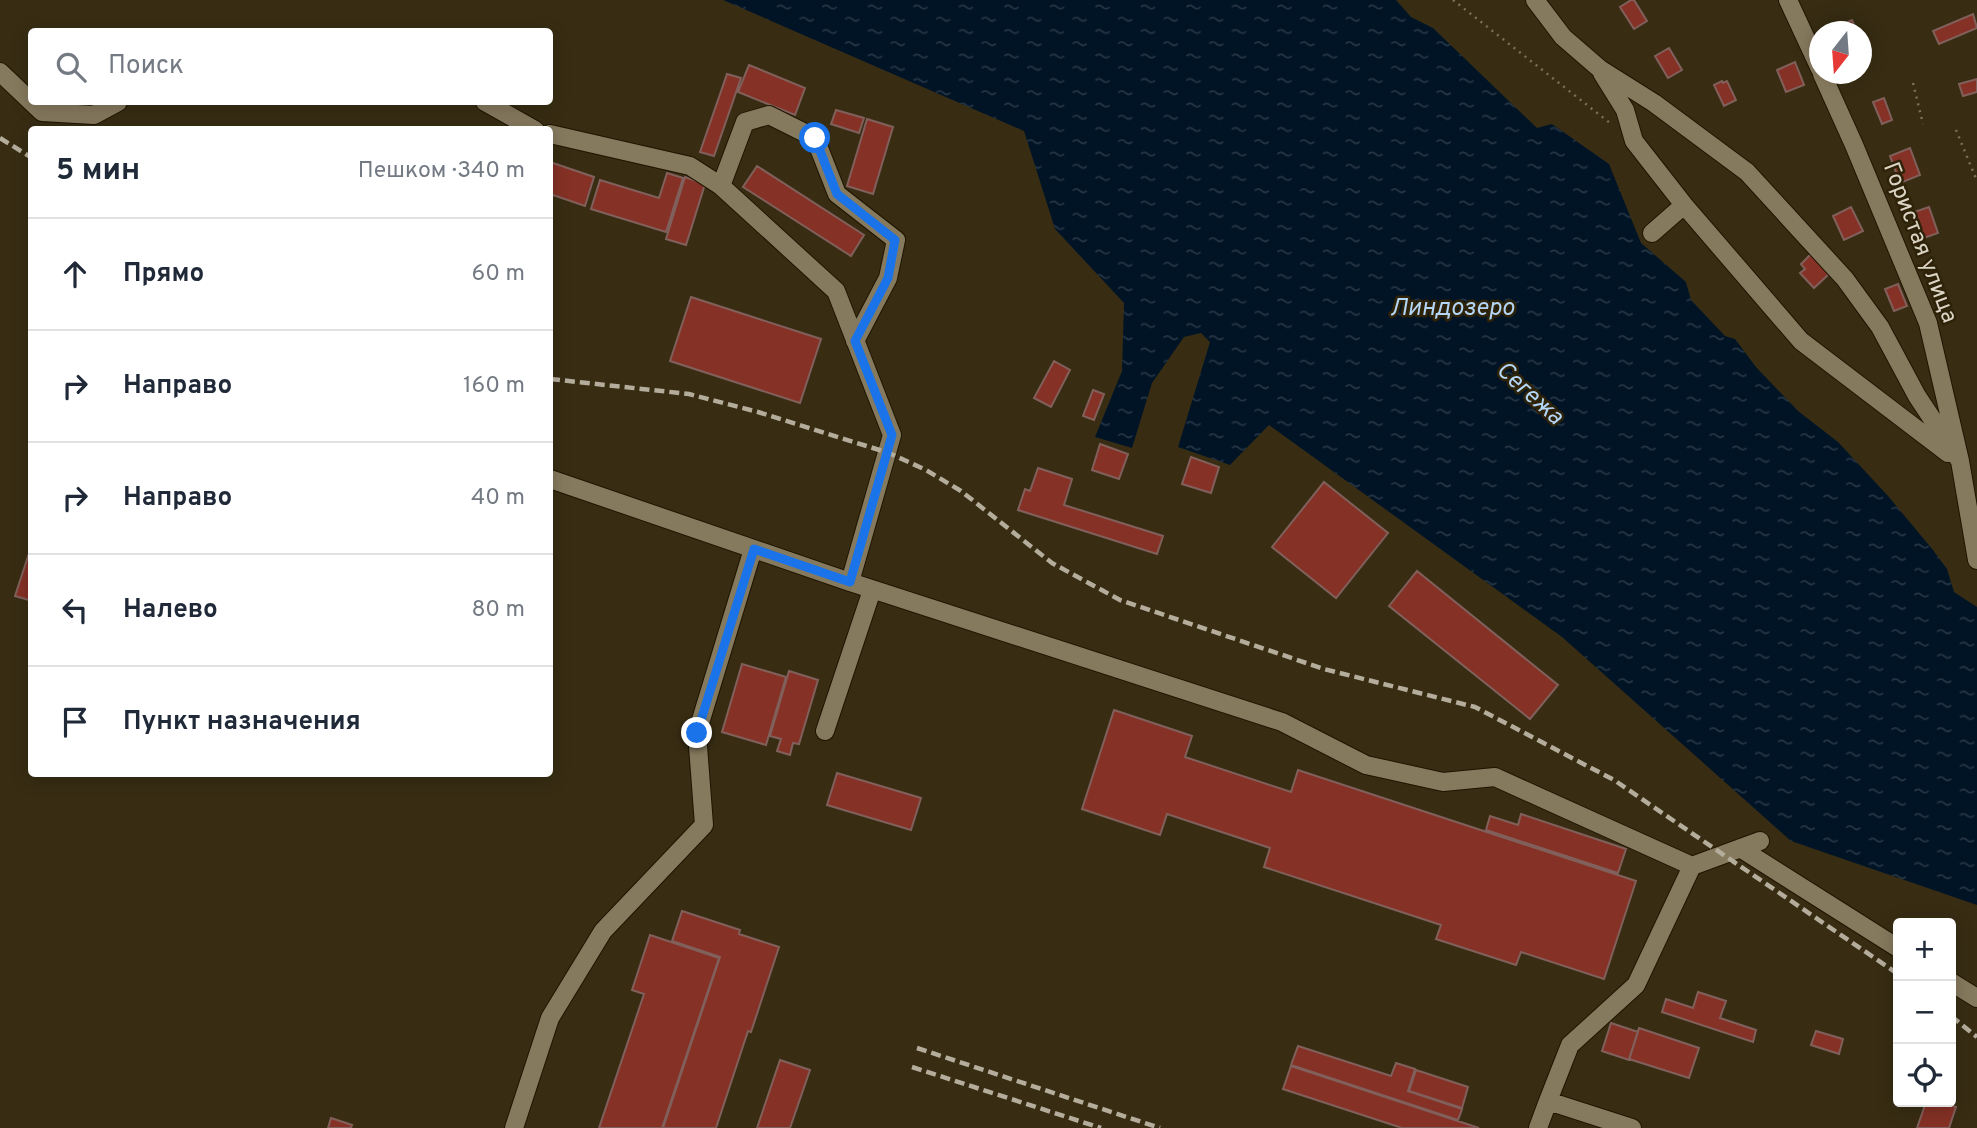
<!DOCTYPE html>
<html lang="ru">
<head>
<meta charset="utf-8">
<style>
  :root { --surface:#fff; --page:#f6f6f7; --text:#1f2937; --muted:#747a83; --line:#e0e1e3 }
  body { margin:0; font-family:Overpass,sans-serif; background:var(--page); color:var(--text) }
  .controls { position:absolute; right:21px; bottom:21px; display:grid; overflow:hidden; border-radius:7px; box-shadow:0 4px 18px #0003 }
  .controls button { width:63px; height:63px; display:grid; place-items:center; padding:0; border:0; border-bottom:2px solid var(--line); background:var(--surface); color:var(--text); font:35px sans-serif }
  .compass { position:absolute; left:1809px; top:21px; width:63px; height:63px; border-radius:50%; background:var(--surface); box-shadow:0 4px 18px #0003; rotate:197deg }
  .stop { position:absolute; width:21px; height:21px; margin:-16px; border:5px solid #1a73e8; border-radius:50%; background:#fff }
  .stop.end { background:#1a73e8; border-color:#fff; box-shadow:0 2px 7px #0008 }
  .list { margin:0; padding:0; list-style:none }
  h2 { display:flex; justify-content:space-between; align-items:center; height:91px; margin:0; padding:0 28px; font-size:30px }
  h2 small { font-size:23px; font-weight:400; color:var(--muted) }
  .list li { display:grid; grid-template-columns:46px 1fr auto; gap:21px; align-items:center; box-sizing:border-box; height:112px; padding:0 28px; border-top:2px solid var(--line) }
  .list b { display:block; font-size:26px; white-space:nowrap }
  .list em { font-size:23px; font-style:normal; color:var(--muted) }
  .icon { flex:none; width:38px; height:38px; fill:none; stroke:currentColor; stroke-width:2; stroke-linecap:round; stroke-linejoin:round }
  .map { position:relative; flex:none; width:1977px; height:1128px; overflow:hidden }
  .search { position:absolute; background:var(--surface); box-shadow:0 4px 18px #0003; left:28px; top:28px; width:525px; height:77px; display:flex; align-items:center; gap:18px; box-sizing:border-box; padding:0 24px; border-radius:7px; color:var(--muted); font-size:26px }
  .panel { position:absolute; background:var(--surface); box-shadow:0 4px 18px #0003; left:28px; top:126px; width:525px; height:651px; border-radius:7px }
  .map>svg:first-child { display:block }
  .water { fill:url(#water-ripples) }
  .building { fill:#853125; stroke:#81605b; stroke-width:2 }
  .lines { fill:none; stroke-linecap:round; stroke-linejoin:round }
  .minor-casing { stroke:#1f1500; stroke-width:20 }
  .path { stroke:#7a715b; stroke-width:2.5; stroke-dasharray:2 5; stroke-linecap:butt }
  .minor { stroke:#867a5e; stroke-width:18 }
  .rail { stroke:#b5ad9c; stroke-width:4.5; stroke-dasharray:10 5; stroke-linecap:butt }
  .route { stroke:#1a73e8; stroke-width:9 }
  .labels { text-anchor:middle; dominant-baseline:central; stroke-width:5; stroke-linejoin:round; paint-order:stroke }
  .street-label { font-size:23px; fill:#dcd5c6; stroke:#2e2309 }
  .water-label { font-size:24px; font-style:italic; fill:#b3d5f6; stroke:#2e2309 }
</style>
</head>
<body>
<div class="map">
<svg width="1977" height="1128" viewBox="0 0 1977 1128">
  <defs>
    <pattern id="water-ripples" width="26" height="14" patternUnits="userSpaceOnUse" patternTransform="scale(1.75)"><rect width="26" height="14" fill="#011426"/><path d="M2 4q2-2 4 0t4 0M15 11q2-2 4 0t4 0" fill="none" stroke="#253544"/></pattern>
  </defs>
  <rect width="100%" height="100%" fill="#382d13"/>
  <path class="water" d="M723,0h673l15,17 22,11 104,100 15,-4 57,40 32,79 45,39 5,18 34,36 10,3 21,28 42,44 40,31 50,54 45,54 14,19 7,23 23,15v298l-186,-64 -229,-204 -293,-212 -39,40 -52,-18 32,-105 -9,-9 -17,4 -32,46 -20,65 -37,-11 27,-66 2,-68 -69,-74 -31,-98z"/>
  <path class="building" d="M1631,0h3l13,21 -13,8 -14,-22z
    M1973,14l4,14 -38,16 -6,-13z
    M1852,20l5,12h-17l-2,-6z
    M1669,48l13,22 -14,8 -13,-22z
    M1795,62l9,23 -18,7 -9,-22z
    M749,65l56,23 -10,27 -57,-23z
    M727,74l14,4 -27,78 -14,-4z
    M1977,79v13l-14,4 -4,-12z
    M1722,81l1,2 4,-2 9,19 -12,6 -10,-21z
    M1884,98l8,22 -10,4 -9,-22z
    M836,110l28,8 -5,15 -28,-9z
    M867,119l26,8 -20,67 -26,-8z
    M1910,148l10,27 -20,8 -10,-27z
    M550,162l44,15 -9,29 -35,-12z
    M757,166l107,69 -13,21 -108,-69z
    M667,173l16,5 -17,54 -75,-23 9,-29 59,18z
    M685,177l20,7 -19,61 -20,-6z
    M1851,207l12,24 -19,9 -11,-24z
    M1929,207l9,26 -14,5 -10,-26z
    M1811,254l18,20 -15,14 -14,-15 5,-4 -4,-5z
    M1898,284l9,22 -13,5 -9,-22z
    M691,297l130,42 -21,64 -130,-42z
    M1054,361l16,9 -19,37 -17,-9z
    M1093,390l11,4 -10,26 -11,-4z
    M1100,444l28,10 -9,25 -27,-9z
    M1191,457l28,10 -8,26 -29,-9z
    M1038,468l34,11 -8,26 99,31 -6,18 -139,-44 7,-21 5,2z
    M1324,482l64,51 -52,65 -64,-51z
    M32,544v57l-17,-5z
    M1417,571l141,114 -28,34 -141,-113z
    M742,664l44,13 -20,68 -44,-13z
    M789,671l29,9 -19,64 -6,-1 -3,12 -13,-4 4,-12 -11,-3z
    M1114,710l78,26 -7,21 106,35 7,-22 338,111 -32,98 -83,-27 -5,13 -80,-26 5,-14 -177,-58 6,-19 -103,-34 -7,21 -78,-26z
    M837,773l84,25 -10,32 -84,-25z
    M1521,814l105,35 -8,24 -132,-43 4,-14 28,9z
    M682,911l58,19 -1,4 40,13 -28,85 -3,-1 -32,97h-53l57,-171 -48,-16z
    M650,935l69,23 -57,170h-63l45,-134 -12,-4z
    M1698,992l28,9 -6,17 36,12 -3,12 -91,-30 4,-13 27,9z
    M1611,1023l27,9 -9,28 -27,-9z
    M1639,1028l60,20 -10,30 -60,-19z
    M1816,1031l27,8 -4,15 -28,-9z
    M1298,1046l93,30 5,-13 19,6 -7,22 54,18 -4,11 -167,-55z
    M780,1060l30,10 -20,58h-33z
    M1291,1066l188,62h-77l-119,-39z
    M1416,1070l52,17 -6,21 -53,-17z
    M1926,1102h12l18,5 -7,21h-32z
    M331,1118l21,7 -1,3h-23z"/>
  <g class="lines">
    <g class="minor-casing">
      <path id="minor" d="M1535,0l28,37 37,32 54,34 93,69 98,107 35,48 37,69 43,65
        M1788,0l32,69
        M0,72l42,40 52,3 24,-13
        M1602,73l23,37 9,31 50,64 117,136 147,112
        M1822,74l32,71 74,178 32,138 17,99
        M485,102l50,28
        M550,134l140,32 31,20 115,105 56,144 -42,147 -300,-103
        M721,186l24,-64 24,-7 46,23 22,56 59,46 -8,38 -33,63
        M1652,233l32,-28
        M850,582l432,140 84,43 77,17 52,-5 197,89 68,-25
        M825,731l47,-141
        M1740,848l158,100
        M1951,982l26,16
        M1548,1101l22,-56 66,-60 56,-119
        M514,1128l36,-110 53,-87 101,-106 -7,-92 56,-184
        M1538,1128l10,-27 84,27"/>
    </g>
    <path class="path" d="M1453,0l157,123
      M1913,83l10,41
      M1956,130l21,51"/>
    <use href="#minor" class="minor"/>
    <path class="rail" d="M0,138l32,20
      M550,379l139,15 69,18 131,41 37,17 35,21 91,72 68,37 204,69 151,38 139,73 284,194
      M1951,1016l26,21
      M917,1048l243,80
      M912,1067l189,61"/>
  </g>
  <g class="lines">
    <path class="route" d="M697,733l57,-184 96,33 42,-147 -37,-94 33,-63 7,-38 -58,-46 -22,-56"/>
  </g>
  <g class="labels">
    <g class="street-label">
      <text transform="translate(1919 243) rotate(69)">Гористая улица</text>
    </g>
    <g class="water-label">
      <text x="1452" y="309">Линдозеро</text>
      <text transform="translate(1529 394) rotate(42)">Сегежа</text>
    </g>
  </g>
</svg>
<div class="controls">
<button>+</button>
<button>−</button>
<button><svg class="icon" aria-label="locate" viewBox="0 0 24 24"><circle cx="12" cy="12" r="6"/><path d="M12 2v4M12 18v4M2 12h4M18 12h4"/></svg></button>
</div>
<svg class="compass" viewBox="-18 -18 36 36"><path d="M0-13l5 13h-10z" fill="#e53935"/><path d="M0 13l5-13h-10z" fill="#747a83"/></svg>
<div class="stop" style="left:815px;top:138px"></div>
<div class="stop end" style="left:697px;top:733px"></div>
<div class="search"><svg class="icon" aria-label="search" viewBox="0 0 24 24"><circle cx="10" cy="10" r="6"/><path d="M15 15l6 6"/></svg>Поиск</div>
<section class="panel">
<h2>5 мин<small>Пешком · 340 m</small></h2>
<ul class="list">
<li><svg class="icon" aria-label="ahead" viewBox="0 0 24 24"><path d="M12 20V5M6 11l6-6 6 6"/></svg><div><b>Прямо</b></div><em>60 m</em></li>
<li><svg class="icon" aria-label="right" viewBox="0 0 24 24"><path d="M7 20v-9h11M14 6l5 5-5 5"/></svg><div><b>Направо</b></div><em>160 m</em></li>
<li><svg class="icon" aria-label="right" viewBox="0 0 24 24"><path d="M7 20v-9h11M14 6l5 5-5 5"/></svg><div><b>Направо</b></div><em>40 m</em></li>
<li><svg class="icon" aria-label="left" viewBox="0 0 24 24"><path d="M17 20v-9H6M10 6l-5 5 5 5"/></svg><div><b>Налево</b></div><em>80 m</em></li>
<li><svg class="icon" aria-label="arrive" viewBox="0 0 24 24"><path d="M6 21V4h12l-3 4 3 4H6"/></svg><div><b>Пункт назначения</b></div></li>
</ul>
</section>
</div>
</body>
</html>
